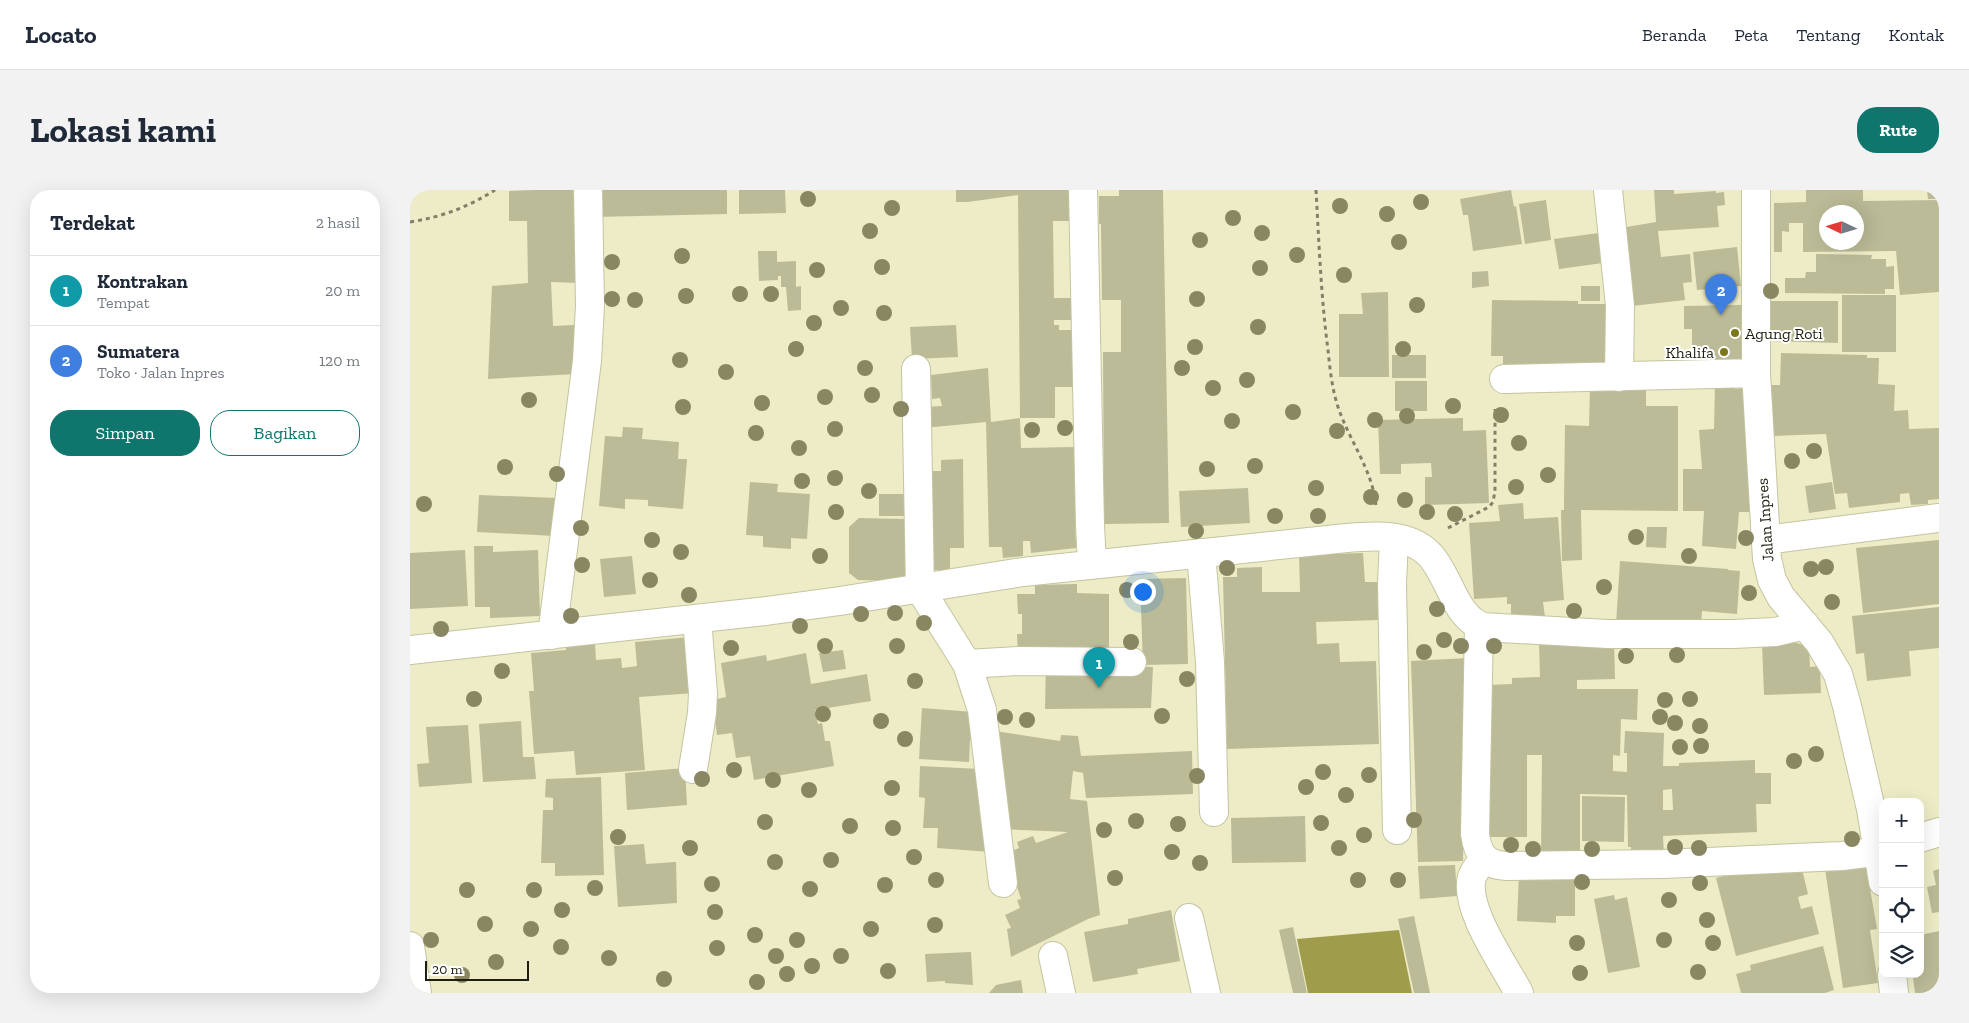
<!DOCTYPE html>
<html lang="id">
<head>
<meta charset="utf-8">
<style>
  :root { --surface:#fff; --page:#f2f2f3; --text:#1f2937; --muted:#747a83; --line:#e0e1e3; --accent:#0f766e }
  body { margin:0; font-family:"Zilla Slab",serif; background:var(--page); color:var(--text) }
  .controls { position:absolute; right:15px; bottom:15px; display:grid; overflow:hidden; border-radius:10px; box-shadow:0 5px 20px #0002 }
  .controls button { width:45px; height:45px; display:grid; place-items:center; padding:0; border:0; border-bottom:1px solid var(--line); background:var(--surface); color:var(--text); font:25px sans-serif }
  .compass { position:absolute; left:1409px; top:15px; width:45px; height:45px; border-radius:50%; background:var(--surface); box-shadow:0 5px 20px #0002; rotate:274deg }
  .scale { position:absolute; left:15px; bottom:12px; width:104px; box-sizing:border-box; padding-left:5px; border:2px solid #1f1f11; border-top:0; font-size:14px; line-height:18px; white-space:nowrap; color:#1f1f11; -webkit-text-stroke:4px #fff; paint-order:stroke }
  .you { position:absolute; left:732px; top:401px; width:18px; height:18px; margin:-12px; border:4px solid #fff; border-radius:50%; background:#1a73e8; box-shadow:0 0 0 8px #1a73e833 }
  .badge { display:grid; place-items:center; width:32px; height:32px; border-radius:50%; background:var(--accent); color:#fff; font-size:16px; font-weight:700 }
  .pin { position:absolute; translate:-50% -41px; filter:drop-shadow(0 1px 2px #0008) }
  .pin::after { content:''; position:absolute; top:26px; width:18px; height:15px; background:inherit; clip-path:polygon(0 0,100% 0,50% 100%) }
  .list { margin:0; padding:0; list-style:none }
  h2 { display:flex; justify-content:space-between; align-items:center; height:65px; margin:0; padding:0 20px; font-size:21px }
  h2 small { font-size:16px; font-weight:400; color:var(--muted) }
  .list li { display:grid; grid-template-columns:32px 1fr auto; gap:15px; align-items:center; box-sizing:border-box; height:70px; padding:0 20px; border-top:1px solid var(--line) }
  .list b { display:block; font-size:19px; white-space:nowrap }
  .list p { margin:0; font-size:16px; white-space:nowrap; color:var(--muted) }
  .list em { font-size:16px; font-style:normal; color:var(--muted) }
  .actions { display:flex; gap:10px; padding:15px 20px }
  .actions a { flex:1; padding:11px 0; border:1px solid var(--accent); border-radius:20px; text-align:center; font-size:18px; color:var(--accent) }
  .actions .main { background:var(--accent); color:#fff }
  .icon { flex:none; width:28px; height:28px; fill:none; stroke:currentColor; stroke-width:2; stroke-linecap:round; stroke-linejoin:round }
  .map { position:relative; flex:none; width:1529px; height:803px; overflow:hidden; border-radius:20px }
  header { display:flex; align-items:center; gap:30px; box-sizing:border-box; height:70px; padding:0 25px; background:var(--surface); border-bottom:1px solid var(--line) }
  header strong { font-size:24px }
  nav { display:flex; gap:28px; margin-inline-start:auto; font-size:18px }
  .intro { display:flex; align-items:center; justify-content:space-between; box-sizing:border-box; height:120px; padding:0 30px }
  h1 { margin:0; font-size:35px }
  .button { padding:12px 22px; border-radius:20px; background:var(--accent); color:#fff; font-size:18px; font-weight:700 }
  main { display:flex; gap:30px; padding:0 30px }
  aside { flex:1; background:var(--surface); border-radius:20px; box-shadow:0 5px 20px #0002 }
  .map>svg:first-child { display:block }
  .water { fill:#9f9c4b }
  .building { fill:#bbbb97; fill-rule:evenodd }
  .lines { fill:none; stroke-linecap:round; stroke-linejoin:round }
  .minor-casing { stroke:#c4c4a0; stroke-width:30 }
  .path { stroke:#818068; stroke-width:3; stroke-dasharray:4 4; stroke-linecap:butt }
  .minor { stroke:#fff; stroke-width:28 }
  .tree { fill:#888762 }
  .poi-dot { fill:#7b771d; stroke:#fff; stroke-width:2 }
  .labels { text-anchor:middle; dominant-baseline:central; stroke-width:4; stroke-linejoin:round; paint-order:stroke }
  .poi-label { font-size:16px; fill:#1f1f11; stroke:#fff; text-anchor:start }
  .street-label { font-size:16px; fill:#1f1f11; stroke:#fff }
</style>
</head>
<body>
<header>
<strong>Locato</strong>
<nav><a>Beranda</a><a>Peta</a><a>Tentang</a><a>Kontak</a></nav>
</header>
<div class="intro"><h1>Lokasi kami</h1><a class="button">Rute</a></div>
<main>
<aside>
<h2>Terdekat<small>2 hasil</small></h2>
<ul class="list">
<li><span class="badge" style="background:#0f9aa8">1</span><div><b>Kontrakan</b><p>Tempat</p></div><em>20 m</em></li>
<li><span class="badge" style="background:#3f7fe0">2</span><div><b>Sumatera</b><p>Toko · Jalan Inpres</p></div><em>120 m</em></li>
</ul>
<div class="actions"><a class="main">Simpan</a><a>Bagikan</a></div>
</aside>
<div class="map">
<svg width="1529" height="803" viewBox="0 0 1529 803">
  <rect width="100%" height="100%" fill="#edecc7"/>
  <path class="water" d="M989,740l13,63h-104l-11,-54z"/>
  <path class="building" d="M123,0h45l1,93 -28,-1 2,44 21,-1 2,49 -88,5 4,-93 36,-3 -1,-62h-18v-30z
    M184,0h133v24l-132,3z
    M329,0h46l1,23 -47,1z
    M546,0h114l3,31h-20l1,77h19v22h-19v5h5v5h13l3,57h-20v31h-35l1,30 53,-1 2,101 -45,5 -1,-12h-7v15l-20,2 -1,-11h-13l-3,-125 -62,6 -1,-21 19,-1 -2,-8 -8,1 -1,-24 57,-7 3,54 29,-4 -2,-223 -50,7h-12z
    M709,0h44l6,333 -65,1 -1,-172h18v-52h-19l-1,-76h-2v-28h20z
    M1101,0l3,17 2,-1 6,38 -49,7 -5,-36h-5l-3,-16z
    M1244,0h20v4l42,-3v2l8,-1 1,13 -8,1 2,21 -61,4 3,26 29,-3 2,28 -9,1 2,17 -62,7 -8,-78 41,-7z
    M1396,0h57v11l76,-1v92l-39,3 -4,-44 -93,1v-29h-14v9l-7,-1v21h-8v-49l32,-1zM1416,22h30v30h-30z
    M1517,0h12v9h-11z
    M1136,10l5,40 -26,4 -6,-40z
    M1196,42l4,30 -51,7 -5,-30z
    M1327,57l4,39 -44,4 -4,-38z
    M348,61h19v11l19,-1v26l5,-1v24l-13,1 -2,-24h-5v-11h-3v4l-19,1z
    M1406,64l56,1 -1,4h15v8l8,-1v23h-9v5l-100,-1v-15h20l1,-6h10z
    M1078,81l1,15 -17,2v-16z
    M1171,96h19v15h-19z
    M978,102l1,85h-50v-63h24l-2,-21z
    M1432,105h54v57h-54z
    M1082,110l86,1v3h38l-1,60 -38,-1v3l-74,-1v-9h-12z
    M1359,111h69v42l-70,-2z
    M1332,115l1,56 -51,7v-39h-8v-23z
    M546,135l2,32 -46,2 -2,-32z
    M1371,163l86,2v3h12l-1,26 17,1 -1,26 14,-1 1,19 30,-1v71l-11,1v4l-17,1 -2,-12 -9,1v8l-51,6 -2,-15 -12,1 -9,-60 -54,2v-28h-3l1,-23h10z
    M982,165h34v23h-34z
    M985,191h32v30h-32z
    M1305,193h20v6l10,-1 8,124h-14l-3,37 -34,-3 2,-35h-21v-42h19l-3,-39 15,-1z
    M1180,199l56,1v16h32v105l-97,-1 1,50 -20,1 -1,-51h3v-8l1,-77 24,1z
    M1053,228v13l23,-1 3,73 -64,2v-28h7l-1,-14 -30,1v10h-21l-2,-54z
    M213,237l20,1 -1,11 37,3 -1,17h9l-4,50 -35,-3v-6l-23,-1v10l-26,-3 6,-70 17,1z
    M553,269l1,89h-14v22h-23v-99h14v-11z
    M340,292l28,2 -1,8 33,2 -3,45 -16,-1v11l-28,-2v-11l-17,-1z
    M1422,292l4,27 -27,4 -4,-27z
    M838,298l2,35 -69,4 -2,-36z
    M469,304h32l1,22h-33z
    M69,305l78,3 -2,38 -78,-4z
    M1113,313l1,16 34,-2 6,83 -21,2 2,15 -34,-1v-12h-4v-7l-33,2 -5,-76 31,-2 -2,-16z
    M449,328l45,1 8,6 1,46 -9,10 -46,-1 -9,-7v-46z
    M1237,337h20l-1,21 -20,-1z
    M1529,350v64l-76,9 -7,-65z
    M64,356h19v6l45,-2 2,66 -50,2v-11h-15z
    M55,360l3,56 -58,3v-56z
    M953,363l2,29h13l1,38 -63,2 1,22 22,-1 1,19 36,-1 3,83 -152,5 -4,-172h14v-9l25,-1v25h38l-1,-37z
    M222,366l4,38 -32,3 -4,-38z
    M1210,371l108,8v1l12,1 -3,43 -35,-3 -1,14 -85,-1z
    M776,388l2,86 -45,1 -3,-86z
    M667,394v9l32,1v54l-91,9 -1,-23h5v-20h-4l-1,-20h18v-9z
    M1529,417v41l-30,3 2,25 -44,5 -3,-28 -8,1 -4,-38z
    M280,447l4,56 -55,4 6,73 -69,5 -2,-24 -40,3 -5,-63h5l-3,-38 35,-3v-4l29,-2 1,16 25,-2 1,10 15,-2 -2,-24z
    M1204,451l1,38 -38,1v9h61l-1,31 -16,-1 -1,37 -7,-1v16l14,1v-19h-3l1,-22 39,2 -1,33h16v-3l76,-3v13h16v31h-15l1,28 -94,4 1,19h-33v-8h-3l-1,-52 -47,-1v60l-39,1 1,-100h-15v82h-39v-152l24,-1v-6l28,-1 -1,-34zM1262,599l1,21h-10v-20z
    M1385,452l14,6 1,19 10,-1 1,27 -57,2 -2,-52z
    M433,460l3,19 -23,3 -4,-19z
    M396,463l5,31 56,-10 4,27 -56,9 3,14 4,-1 3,18h5l4,25 -80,14 -4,-24 -14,2 -4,-25 -15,2 -5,-35 14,-3 -5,-34 45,-8 1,6z
    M1058,468l-5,203 -45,1 -7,-201z
    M636,473l107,4 -2,41 -106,1z
    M512,518l51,4 1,28h-4l-1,22 -50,-3z
    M111,531l2,36h11l2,22 -53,3 -4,-58z
    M58,535l4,58 -53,4 -2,-23 12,-1 -3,-36z
    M585,541l65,10 1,-6 17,1 3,20 111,-5 1,43 -107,4 -3,-25 -10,-2 -3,28 17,2 13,114 -12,4 -77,38 -4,-28 4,-1 -6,-13 15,-7 -3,-8 4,-1 -15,-46 13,-5 -2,-6 16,-6 3,7 32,-11 -68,-3z
    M510,576l60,3 10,83 -53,-4 1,-20h-15l2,-30 -6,-1z
    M275,578l2,37 -60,5 -2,-37z
    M191,587l3,98 -49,1v-13h-14l2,-53h10v-12l-8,-1 1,-18z
    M1172,606l43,1 -1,45 -42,-1z
    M895,626l1,46 -74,1 -1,-45z
    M234,654l2,20 30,-2 1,41 -59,4 -4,-61z
    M1045,675l2,31 -37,3 -2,-33z
    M1456,675l11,64 -7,1 8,53 -35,5 -18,-119z
    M1392,679l6,25 -10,3 3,12 11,-3 7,28 -83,22 -20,-78 28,-8z
    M1529,679v43l-7,1 -5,-26 9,-2 -3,-14z
    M1109,684l37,2v3h19v37h-19v7l-39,-2z
    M1204,705l1,5 12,-3 13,70 -32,6 -14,-74z
    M761,720l9,51 -43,8 1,5 -45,8 -9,-50 44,-8v-5z
    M1004,726l16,77h-16l-16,-74z
    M883,737l14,66h-14l-14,-63z
    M1529,741v62h-24l-2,-16 -4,1 -1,-4h12v-39z
    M1413,756l11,44 -9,3h-84l-5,-19 15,-4 -1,-5z
    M561,762l2,33 -28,-2v-2l-18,1 -2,-28z
    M611,790l2,13h-34l7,-8z"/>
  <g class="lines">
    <g class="minor-casing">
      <path id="minor" d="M673,0l7,335 2,39
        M1198,0l12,116 -1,71
        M1346,0v183l11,186 5,21 9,17 38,45 19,32 9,32 24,103 12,73
        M506,179l4,220 47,75 15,46 21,173
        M1094,189l252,-6
        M984,349l-2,45 5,246
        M1356,350l173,-22
        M791,363l9,109 4,150
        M1069,435l-4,209c3,21 10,31 32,32l156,-2 179,-8 24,-3 17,-4
        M142,445l35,-274 3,-56 -2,-115
        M0,460l356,-39 74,-10 183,-29 314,-33c32,-3 75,-9 97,21 10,14 16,30 24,44 6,10 14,19 25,23l125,7h125l42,-2 30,-7
        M557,474l51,-3 114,1
        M283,579l9,-56 1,-20 -6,-74
        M1510,648l19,-6
        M1074,668c-4,6 -10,13 -12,19 -9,31 33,89 47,116
        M779,728l17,75
        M0,756l7,47
        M643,766l8,37
        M1482,784l2,19"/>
    </g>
    <path class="path" d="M906,0c3,53 5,107 12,160 2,19 4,39 10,57 11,33 35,64 38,99
      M0,32c32,-5 58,-15 85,-32
      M1038,338l41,-21 4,-5 2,-11v-82"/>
    <use href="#minor" class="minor"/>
  </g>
  <g class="tree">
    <circle cx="398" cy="9" r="8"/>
    <circle cx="1011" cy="12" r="8"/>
    <circle cx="930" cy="16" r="8"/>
    <circle cx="482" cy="18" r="8"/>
    <circle cx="977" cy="24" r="8"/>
    <circle cx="823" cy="28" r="8"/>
    <circle cx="460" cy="41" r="8"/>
    <circle cx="852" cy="43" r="8"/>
    <circle cx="790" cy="50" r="8"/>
    <circle cx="989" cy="52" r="8"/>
    <circle cx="887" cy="65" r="8"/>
    <circle cx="272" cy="66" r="8"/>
    <circle cx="202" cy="72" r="8"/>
    <circle cx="472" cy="77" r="8"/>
    <circle cx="850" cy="78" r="8"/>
    <circle cx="407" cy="80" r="8"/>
    <circle cx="934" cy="85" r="8"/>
    <circle cx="1361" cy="101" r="8"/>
    <circle cx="330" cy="104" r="8"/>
    <circle cx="361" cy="104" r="8"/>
    <circle cx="276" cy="106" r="8"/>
    <circle cx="202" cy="109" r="8"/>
    <circle cx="787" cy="109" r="8"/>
    <circle cx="225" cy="110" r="8"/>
    <circle cx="1007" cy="115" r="8"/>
    <circle cx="431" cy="118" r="8"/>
    <circle cx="474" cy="123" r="8"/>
    <circle cx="404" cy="133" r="8"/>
    <circle cx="848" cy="137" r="8"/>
    <circle cx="785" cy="157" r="8"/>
    <circle cx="386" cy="159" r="8"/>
    <circle cx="993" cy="159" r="8"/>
    <circle cx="270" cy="170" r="8"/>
    <circle cx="455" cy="178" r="8"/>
    <circle cx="772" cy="178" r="8"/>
    <circle cx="316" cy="182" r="8"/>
    <circle cx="837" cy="190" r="8"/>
    <circle cx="803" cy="198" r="8"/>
    <circle cx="462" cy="205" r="8"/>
    <circle cx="415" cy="207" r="8"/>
    <circle cx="119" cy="210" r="8"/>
    <circle cx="352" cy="213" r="8"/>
    <circle cx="1043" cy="216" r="8"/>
    <circle cx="273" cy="217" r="8"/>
    <circle cx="491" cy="219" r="8"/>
    <circle cx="883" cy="222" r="8"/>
    <circle cx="1091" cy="225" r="8"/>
    <circle cx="997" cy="226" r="8"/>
    <circle cx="965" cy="230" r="8"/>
    <circle cx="822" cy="231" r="8"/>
    <circle cx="655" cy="238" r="8"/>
    <circle cx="425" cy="239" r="8"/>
    <circle cx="622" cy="240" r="8"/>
    <circle cx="927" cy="241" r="8"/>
    <circle cx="346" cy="243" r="8"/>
    <circle cx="1109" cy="253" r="8"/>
    <circle cx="389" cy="258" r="8"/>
    <circle cx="1404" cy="261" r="8"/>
    <circle cx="1382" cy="271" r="8"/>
    <circle cx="845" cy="276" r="8"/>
    <circle cx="95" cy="277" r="8"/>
    <circle cx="797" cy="279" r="8"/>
    <circle cx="147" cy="284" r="8"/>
    <circle cx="1138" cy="285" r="8"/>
    <circle cx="425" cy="288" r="8"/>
    <circle cx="392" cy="291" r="8"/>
    <circle cx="1106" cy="297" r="8"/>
    <circle cx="906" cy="298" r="8"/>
    <circle cx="459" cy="301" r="8"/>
    <circle cx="961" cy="307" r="8"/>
    <circle cx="995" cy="310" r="8"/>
    <circle cx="14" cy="314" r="8"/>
    <circle cx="426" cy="322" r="8"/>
    <circle cx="1017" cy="322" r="8"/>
    <circle cx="1045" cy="324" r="8"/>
    <circle cx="865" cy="326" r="8"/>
    <circle cx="908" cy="326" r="8"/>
    <circle cx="171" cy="338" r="8"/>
    <circle cx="786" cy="341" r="8"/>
    <circle cx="1226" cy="347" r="8"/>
    <circle cx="1336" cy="348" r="8"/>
    <circle cx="242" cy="350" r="8"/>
    <circle cx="271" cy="362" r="8"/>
    <circle cx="410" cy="366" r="8"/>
    <circle cx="1279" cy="366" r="8"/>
    <circle cx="172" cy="375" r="8"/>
    <circle cx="1416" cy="377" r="8"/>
    <circle cx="817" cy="378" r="8"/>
    <circle cx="1401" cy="379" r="8"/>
    <circle cx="240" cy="390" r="8"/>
    <circle cx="1194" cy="397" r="8"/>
    <circle cx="717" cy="400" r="8"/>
    <circle cx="1339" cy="403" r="8"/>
    <circle cx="279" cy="405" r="8"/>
    <circle cx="1422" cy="412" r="8"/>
    <circle cx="1027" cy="419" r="8"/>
    <circle cx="1164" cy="421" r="8"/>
    <circle cx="485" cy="423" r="8"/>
    <circle cx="451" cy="424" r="8"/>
    <circle cx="161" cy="426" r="8"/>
    <circle cx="514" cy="433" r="8"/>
    <circle cx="390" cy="436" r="8"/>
    <circle cx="31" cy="439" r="8"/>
    <circle cx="1034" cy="450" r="8"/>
    <circle cx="721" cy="452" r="8"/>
    <circle cx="415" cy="456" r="8"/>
    <circle cx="487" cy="456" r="8"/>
    <circle cx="1051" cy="456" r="8"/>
    <circle cx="1084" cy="456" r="8"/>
    <circle cx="321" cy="458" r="8"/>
    <circle cx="1014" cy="462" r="8"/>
    <circle cx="1267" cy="465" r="8"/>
    <circle cx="1216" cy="466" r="8"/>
    <circle cx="92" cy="481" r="8"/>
    <circle cx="777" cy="489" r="8"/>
    <circle cx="505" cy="491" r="8"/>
    <circle cx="64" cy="509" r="8"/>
    <circle cx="1280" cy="509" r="8"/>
    <circle cx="1255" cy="510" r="8"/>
    <circle cx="413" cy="524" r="8"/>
    <circle cx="752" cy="526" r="8"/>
    <circle cx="595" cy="527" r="8"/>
    <circle cx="1250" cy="527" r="8"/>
    <circle cx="617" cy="530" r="8"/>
    <circle cx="471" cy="531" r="8"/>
    <circle cx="1265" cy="533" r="8"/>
    <circle cx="1290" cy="536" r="8"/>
    <circle cx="495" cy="549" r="8"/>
    <circle cx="1291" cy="556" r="8"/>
    <circle cx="1270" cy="557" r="8"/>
    <circle cx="1406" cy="564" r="8"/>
    <circle cx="1384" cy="571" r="8"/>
    <circle cx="324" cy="580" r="8"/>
    <circle cx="913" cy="582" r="8"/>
    <circle cx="959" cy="585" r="8"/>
    <circle cx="787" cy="586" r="8"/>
    <circle cx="292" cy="589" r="8"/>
    <circle cx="363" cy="590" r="8"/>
    <circle cx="896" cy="597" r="8"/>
    <circle cx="482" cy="598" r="8"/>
    <circle cx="399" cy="600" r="8"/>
    <circle cx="936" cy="605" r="8"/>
    <circle cx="1004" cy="630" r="8"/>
    <circle cx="726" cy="631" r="8"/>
    <circle cx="355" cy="632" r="8"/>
    <circle cx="911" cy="633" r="8"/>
    <circle cx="768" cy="634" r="8"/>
    <circle cx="440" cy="636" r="8"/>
    <circle cx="483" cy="638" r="8"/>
    <circle cx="694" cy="640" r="8"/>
    <circle cx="954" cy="645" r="8"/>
    <circle cx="208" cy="647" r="8"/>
    <circle cx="1442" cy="649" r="8"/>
    <circle cx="1101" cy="655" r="8"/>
    <circle cx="1265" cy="657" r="8"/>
    <circle cx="280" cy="658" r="8"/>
    <circle cx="929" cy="658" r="8"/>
    <circle cx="1289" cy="658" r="8"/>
    <circle cx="1123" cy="659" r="8"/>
    <circle cx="1182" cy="659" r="8"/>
    <circle cx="762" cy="662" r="8"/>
    <circle cx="504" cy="667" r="8"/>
    <circle cx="421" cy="670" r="8"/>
    <circle cx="365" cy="672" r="8"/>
    <circle cx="790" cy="673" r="8"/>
    <circle cx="705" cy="688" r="8"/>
    <circle cx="526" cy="690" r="8"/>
    <circle cx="948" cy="690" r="8"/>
    <circle cx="988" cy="690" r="8"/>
    <circle cx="1172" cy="692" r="8"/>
    <circle cx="1290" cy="693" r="8"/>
    <circle cx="302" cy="694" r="8"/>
    <circle cx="475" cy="695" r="8"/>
    <circle cx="185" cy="698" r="8"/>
    <circle cx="400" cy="699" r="8"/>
    <circle cx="57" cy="700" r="8"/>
    <circle cx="124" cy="700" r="8"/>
    <circle cx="1259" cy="710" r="8"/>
    <circle cx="152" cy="720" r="8"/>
    <circle cx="305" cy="722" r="8"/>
    <circle cx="1297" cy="730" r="8"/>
    <circle cx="75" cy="734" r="8"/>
    <circle cx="525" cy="735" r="8"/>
    <circle cx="121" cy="739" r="8"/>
    <circle cx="461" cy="739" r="8"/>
    <circle cx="345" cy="745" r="8"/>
    <circle cx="21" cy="750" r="8"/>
    <circle cx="387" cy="750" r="8"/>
    <circle cx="1254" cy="750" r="8"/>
    <circle cx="1167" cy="753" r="8"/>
    <circle cx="1303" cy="753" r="8"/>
    <circle cx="151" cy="757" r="8"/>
    <circle cx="307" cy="758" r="8"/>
    <circle cx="366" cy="766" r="8"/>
    <circle cx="431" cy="766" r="8"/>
    <circle cx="199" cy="768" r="8"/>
    <circle cx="86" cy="772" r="8"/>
    <circle cx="402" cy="776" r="8"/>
    <circle cx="478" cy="781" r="8"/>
    <circle cx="1288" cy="782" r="8"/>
    <circle cx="1170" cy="783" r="8"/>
    <circle cx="377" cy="784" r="8"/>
    <circle cx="52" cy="785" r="8"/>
    <circle cx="254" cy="789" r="8"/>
    <circle cx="347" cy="792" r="8"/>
  </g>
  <g class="poi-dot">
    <circle cx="1325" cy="143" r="5"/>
    <circle cx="1314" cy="162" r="5"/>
  </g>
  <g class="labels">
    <g class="poi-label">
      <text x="1335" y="143">Agung Roti</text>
      <text x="1304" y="162" text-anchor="end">Khalifa</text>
    </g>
    <g class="street-label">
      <text transform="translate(1355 330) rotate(-94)">Jalan Inpres</text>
    </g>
  </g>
</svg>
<div class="controls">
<button>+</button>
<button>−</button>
<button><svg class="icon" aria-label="locate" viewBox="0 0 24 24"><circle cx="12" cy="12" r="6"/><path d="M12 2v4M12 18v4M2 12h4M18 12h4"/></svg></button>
<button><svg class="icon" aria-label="layers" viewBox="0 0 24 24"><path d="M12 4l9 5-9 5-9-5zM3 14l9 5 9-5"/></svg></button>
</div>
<svg class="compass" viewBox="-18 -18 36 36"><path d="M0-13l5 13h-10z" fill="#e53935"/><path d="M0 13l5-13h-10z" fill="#747a83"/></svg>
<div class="scale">20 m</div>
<div class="you"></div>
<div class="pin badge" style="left:689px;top:498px;background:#0f9aa8">1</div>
<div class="pin badge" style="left:1311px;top:125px;background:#3f7fe0">2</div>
</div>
</main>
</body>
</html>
